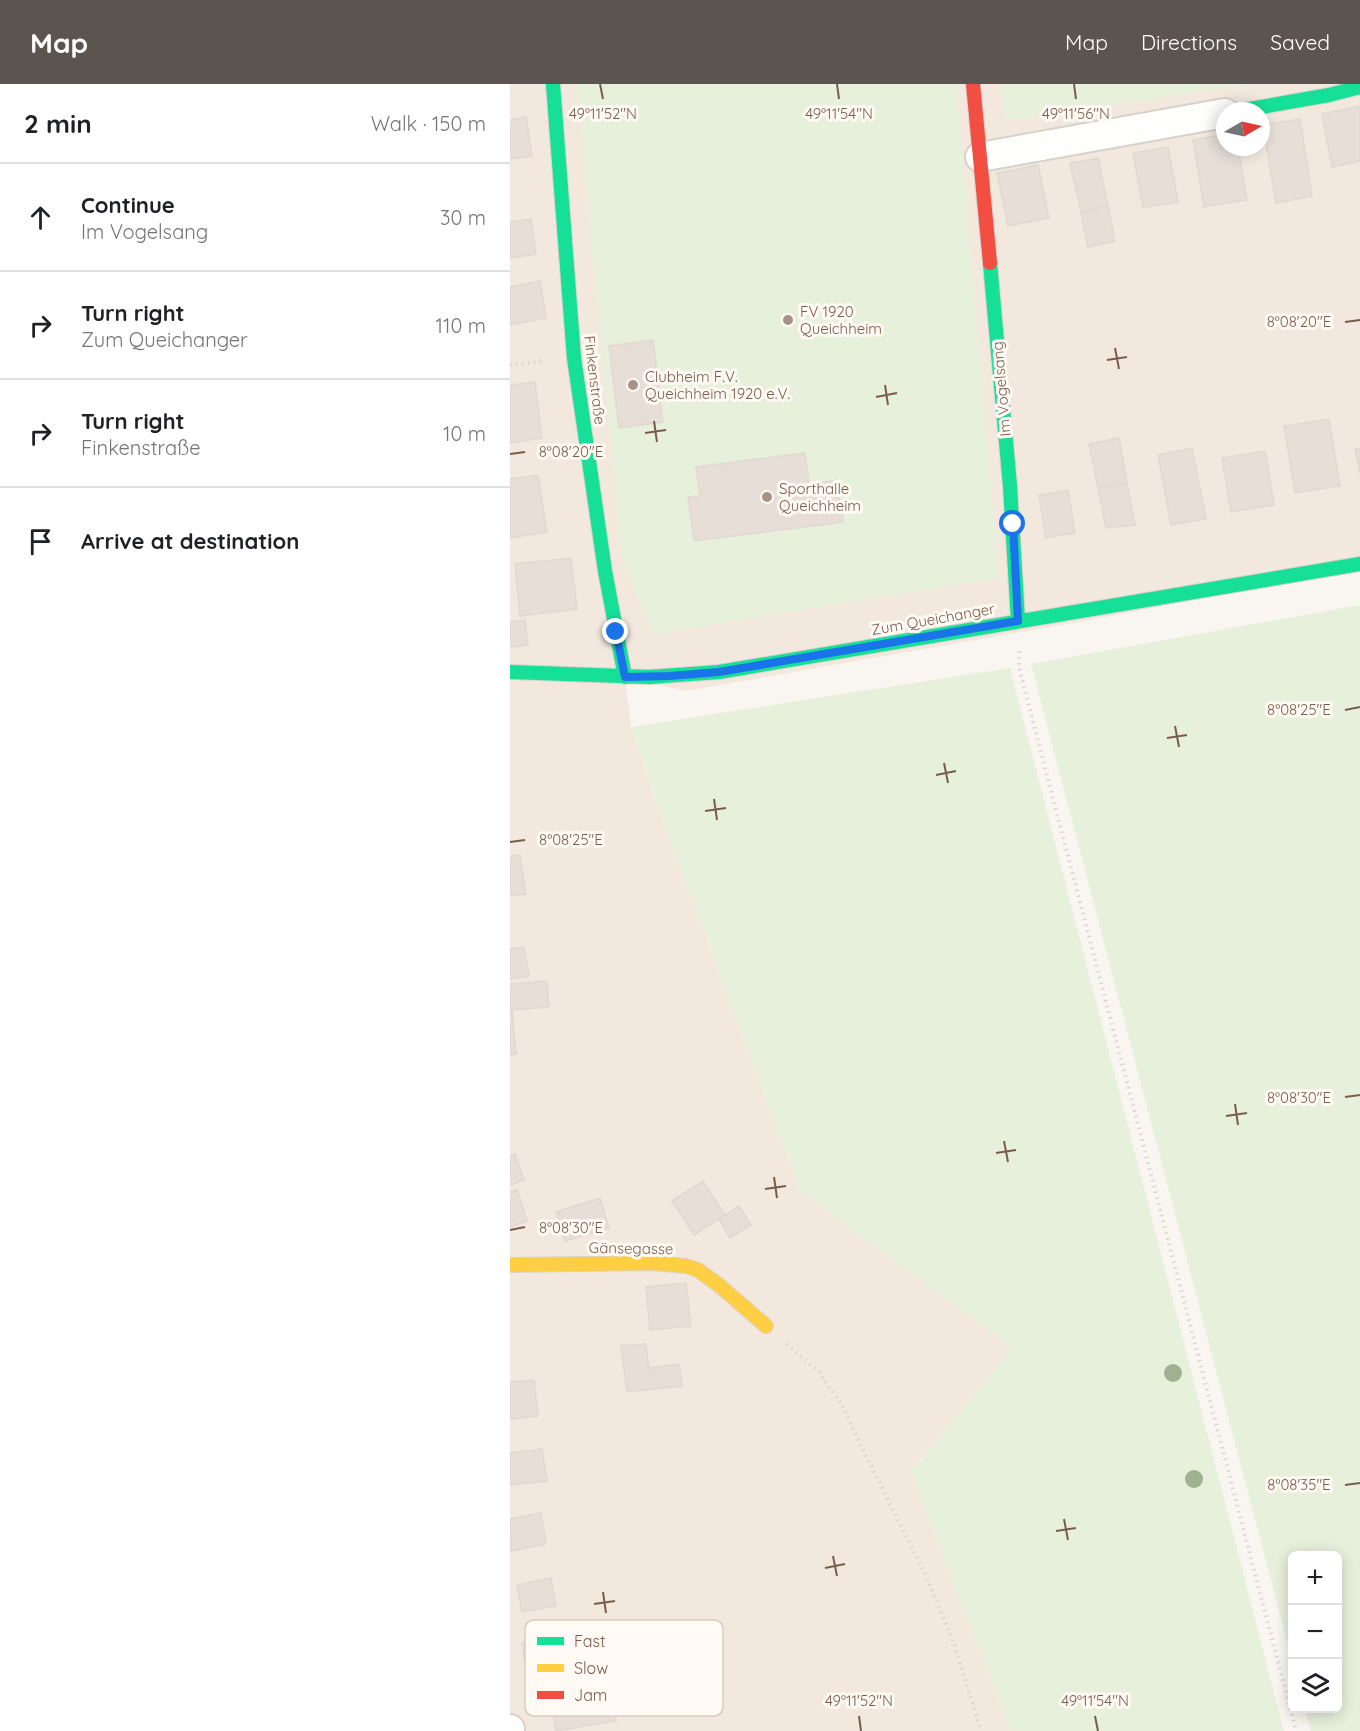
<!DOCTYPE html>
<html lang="en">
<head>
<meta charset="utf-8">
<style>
  :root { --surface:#fff; --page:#f6f6f6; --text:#202124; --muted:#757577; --line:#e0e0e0; --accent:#5c5450 }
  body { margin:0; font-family:Quicksand,sans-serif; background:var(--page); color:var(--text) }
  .controls { position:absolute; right:18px; bottom:18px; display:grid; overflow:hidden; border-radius:9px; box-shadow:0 3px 15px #0003 }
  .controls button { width:54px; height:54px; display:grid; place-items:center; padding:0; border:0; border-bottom:2px solid var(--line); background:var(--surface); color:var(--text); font:30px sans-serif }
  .compass { position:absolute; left:706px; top:18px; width:54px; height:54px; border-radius:50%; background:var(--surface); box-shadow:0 3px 15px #0003; rotate:81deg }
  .stop { position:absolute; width:18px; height:18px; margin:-14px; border:4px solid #1a73e8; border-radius:50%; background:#fff }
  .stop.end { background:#1a73e8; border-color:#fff; box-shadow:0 2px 6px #0008 }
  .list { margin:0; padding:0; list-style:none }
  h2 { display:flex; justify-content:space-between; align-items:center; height:78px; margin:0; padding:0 24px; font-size:26px }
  h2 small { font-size:20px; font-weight:400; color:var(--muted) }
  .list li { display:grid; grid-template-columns:39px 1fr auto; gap:18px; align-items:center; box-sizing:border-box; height:108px; padding:0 24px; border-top:2px solid var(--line) }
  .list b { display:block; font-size:22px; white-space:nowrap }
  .list p { margin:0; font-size:20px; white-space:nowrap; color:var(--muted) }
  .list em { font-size:20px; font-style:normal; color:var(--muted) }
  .icon { flex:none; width:33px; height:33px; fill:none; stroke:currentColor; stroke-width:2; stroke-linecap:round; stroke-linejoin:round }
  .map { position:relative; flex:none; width:850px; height:1647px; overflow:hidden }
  header { display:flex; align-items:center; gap:36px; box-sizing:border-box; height:84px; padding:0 30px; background:var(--accent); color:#fff }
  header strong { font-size:28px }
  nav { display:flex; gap:33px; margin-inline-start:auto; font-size:21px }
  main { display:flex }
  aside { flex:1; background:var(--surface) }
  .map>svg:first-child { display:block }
  .residential { fill:#f2e8de; fill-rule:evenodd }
  .green { fill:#e7f0db }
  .building { fill:#e6ded7; stroke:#e2d8d2; stroke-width:1.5 }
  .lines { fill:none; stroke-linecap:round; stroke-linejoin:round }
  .street-casing { stroke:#d7d1cb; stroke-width:32 }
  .fast-casing { stroke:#d9d2cb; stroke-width:16 }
  .slow-casing { stroke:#d9d2cb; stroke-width:16 }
  .jam-casing { stroke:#d9d2cb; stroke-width:16 }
  .path { stroke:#dcd5d0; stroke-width:4; stroke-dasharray:1.5 4.5; stroke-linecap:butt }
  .street { stroke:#fefefd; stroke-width:28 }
  .fast { stroke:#16e098; stroke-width:14 }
  .slow { stroke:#ffcf43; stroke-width:14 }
  .jam { stroke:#f24e42; stroke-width:14 }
  .tree { fill:#9eb190 }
  .route { stroke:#1a73e8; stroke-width:8 }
  .ticks { fill:none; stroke:#7a5c4d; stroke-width:2 }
  .poi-dot { fill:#a69286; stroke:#fffaf3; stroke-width:2 }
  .labels { text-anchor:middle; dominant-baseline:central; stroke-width:6; stroke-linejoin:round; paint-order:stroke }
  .poi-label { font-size:15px; fill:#7a5c4d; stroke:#fffaf3; text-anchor:start }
  .street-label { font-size:15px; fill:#7a5c4d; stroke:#fffaf3 }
  .key { fill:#fffaf3; stroke:#d7cbc1; stroke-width:1.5 }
  .key-label { font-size:16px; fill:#7a5c4d }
  .ticks-label { font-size:15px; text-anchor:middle; fill:#7a5c4d; stroke:#fffaf3; stroke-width:6; stroke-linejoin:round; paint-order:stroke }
</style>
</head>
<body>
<header>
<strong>Map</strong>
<nav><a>Map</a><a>Directions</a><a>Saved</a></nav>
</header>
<main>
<aside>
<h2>2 min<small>Walk · 150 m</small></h2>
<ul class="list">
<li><svg class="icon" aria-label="ahead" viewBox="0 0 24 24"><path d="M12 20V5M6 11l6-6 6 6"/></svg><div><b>Continue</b><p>Im Vogelsang</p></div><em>30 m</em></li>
<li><svg class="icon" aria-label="right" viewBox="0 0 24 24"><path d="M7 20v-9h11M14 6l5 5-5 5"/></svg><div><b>Turn right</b><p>Zum Queichanger</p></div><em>110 m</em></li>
<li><svg class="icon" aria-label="right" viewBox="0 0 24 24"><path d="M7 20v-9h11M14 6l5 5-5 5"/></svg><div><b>Turn right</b><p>Finkenstraße</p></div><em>10 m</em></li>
<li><svg class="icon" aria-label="arrive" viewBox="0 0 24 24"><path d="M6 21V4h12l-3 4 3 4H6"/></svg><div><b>Arrive at destination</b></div></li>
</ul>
</aside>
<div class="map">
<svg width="850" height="1647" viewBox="0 0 850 1647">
  <rect width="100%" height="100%" fill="#f9f5f0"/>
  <path class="residential" d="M0,0h850v484l-265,51 -409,72 -61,-14 6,50 28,82 140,379 214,160 -102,123 100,260h-501zM715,27h36v36h-36z"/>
  <path class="green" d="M67,0h379l43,494 -346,56 -31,-77z
    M491,0h250l-245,37z
    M850,521v1126h-49l-6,-22 33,-1v-152h-46v105l-261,-997z
    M500,584l274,1063h-273l-100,-259 101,-124 -212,-157 -141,-382 -28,-82z"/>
  <path class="building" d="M850,22v55l-28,6 -10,-53z
    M16,33l6,39 -22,3v-39z
    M790,35l12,77 -36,7 -13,-78z
    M715,50v13h13l9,53 -43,7 -11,-67z
    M658,63l10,55 -35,6 -10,-55z
    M588,74l10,48 -27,6 -11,-49z
    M528,81l11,53 -41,8 -11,-53z
    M598,122l7,35 -27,6 -7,-35z
    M21,135l5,35 -26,4v-36z
    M30,197l6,37 -36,7v-38z
    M143,256l10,82 -44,6 -10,-82z
    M25,298l7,56 -32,5v-58z
    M819,335l11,67 -45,7 -11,-67z
    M609,354l8,45 -29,5 -9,-44z
    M682,364l14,71 -35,6 -13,-70z
    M850,364v25l-5,-24z
    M755,367l9,54 -43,7 -9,-54z
    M295,369l4,31 28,-4 6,42 -149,19 -6,-44 12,-1 -4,-29z
    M28,391l9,57 -37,6v-59z
    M617,399l8,42 -29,3 -8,-40z
    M558,406l7,43 -29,5 -7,-43z
    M61,474l6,51 -57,7 -5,-52z
    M15,536l3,25 -18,2v-25z
    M10,771l6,39 -16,2v-40z
    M14,863l5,29 -19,3v-30z
    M37,897l2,26 -37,3 4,44h-6v-70z
    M5,1070l9,26 -14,5v-29z
    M193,1097l22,34 -31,20 -22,-34z
    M7,1105l10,32 -17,6v-35z
    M90,1114l9,30 -44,13 -9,-29z
    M229,1122l12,19 -21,13 -11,-19z
    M176,1199l5,43 -41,4 -4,-43z
    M136,1260l3,24 30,-4 3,22 -55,6 -6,-46z
    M24,1296l4,36 -28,3v-37z
    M32,1365l5,32 -37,4v-32z
    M31,1429l5,31 -35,7 -1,-32z
    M41,1494l5,28 -34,6 -5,-27z
    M50,1553l6,40 -38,6 -6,-40z
    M101,1606l5,31 -60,10 -5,-31z"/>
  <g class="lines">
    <g class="street-casing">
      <path id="street" d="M470,73l245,-44
        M0,1645v2"/>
    </g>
    <g class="fast-casing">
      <path id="fast" d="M43,0l21,274 31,213 20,106
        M728,27l91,-16 31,-8
        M480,179l20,223 8,135
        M0,588l139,5 70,-5 641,-108"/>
    </g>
    <g class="slow-casing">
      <path id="slow" d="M0,1181l144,-2 32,3 12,4 22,16 46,40"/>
    </g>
    <g class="jam-casing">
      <path id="jam" d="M463,0l17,179"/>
    </g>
    <path class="path" d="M0,281l35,-4
      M509,567v16l5,20 272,1044
      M277,1260l32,28 24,35 16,35 68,136 28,68 26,85"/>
    <use href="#street" class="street"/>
    <use href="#fast" class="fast"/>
    <use href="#slow" class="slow"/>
    <use href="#jam" class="jam"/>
  </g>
  <g class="tree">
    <circle cx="663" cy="1289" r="9"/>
    <circle cx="684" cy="1395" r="9"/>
  </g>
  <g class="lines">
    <path class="route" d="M106,548l9,45 45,-1 49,-4 299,-51 -5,-97"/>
  </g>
  <path class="ticks" d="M90,0l3,15M327,0l2,15M564,0l2,15M835,238l15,-2M605,264l4,21M597,276l20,-3M375,301l3,20M366,313l21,-4M144,337l3,21M135,349l21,-3M0,370l15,-2M835,626l15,-3M665,642l4,21M657,654l20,-3M434,679l4,20M426,691l20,-4M204,715l3,21M195,727l21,-3M0,758l15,-2M835,1013l15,-2M725,1020l3,21M716,1032l21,-3M494,1057l4,21M486,1069l20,-3M264,1093l3,21M255,1105l21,-3M0,1146l15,-3M835,1401l15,-2M554,1435l4,21M546,1447l20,-3M323,1472l4,20M315,1484l20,-4M93,1508l3,21M84,1520l21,-3M349,1632l2,15M585,1632l3,15"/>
  <g class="poi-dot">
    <circle cx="278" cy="236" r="6"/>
    <circle cx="123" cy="301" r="6"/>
    <circle cx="257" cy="413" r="6"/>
  </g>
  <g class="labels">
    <g class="poi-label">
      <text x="290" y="227">FV 1920<tspan x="290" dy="17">Queichheim</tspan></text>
      <text x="135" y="292">Clubheim F.V.<tspan x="135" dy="17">Queichheim 1920 e.V.</tspan></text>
      <text x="269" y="404">Sporthalle<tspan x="269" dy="17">Queichheim</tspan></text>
    </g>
    <g class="street-label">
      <text transform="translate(85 296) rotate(83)">Finkenstraße</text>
      <text transform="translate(491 305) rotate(-95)">Im Vogelsang</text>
      <text transform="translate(423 535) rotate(-10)">Zum Queichanger</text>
      <text transform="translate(121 1164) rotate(1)">Gänsegasse</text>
    </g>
  </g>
  <rect x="15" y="1536" width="198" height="96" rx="9" class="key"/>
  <rect x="27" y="1553" width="27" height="8" fill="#16e098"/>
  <rect x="27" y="1580" width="27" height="8" fill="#ffcf43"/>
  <rect x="27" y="1607" width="27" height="8" fill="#f24e42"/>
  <g class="key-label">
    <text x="64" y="1563">Fast</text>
    <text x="64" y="1590">Slow</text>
    <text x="64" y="1617">Jam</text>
  </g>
  <g class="ticks-label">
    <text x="93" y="35">49°11'52"N</text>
    <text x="329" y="35">49°11'54"N</text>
    <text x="566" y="35">49°11'56"N</text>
    <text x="789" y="243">8°08'20"E</text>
    <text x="61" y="373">8°08'20"E</text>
    <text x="789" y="631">8°08'25"E</text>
    <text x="61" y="761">8°08'25"E</text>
    <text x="789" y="1019">8°08'30"E</text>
    <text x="61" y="1149">8°08'30"E</text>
    <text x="789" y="1406">8°08'35"E</text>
    <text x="349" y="1622">49°11'52"N</text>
    <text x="585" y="1622">49°11'54"N</text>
  </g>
</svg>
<div class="controls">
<button>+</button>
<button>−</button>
<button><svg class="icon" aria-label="layers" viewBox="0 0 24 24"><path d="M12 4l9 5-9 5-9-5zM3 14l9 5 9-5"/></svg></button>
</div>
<svg class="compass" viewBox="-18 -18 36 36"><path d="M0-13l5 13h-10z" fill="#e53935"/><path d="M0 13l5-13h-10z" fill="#757577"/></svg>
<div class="stop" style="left:503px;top:440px"></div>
<div class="stop end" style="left:106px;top:548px"></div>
</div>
</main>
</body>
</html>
